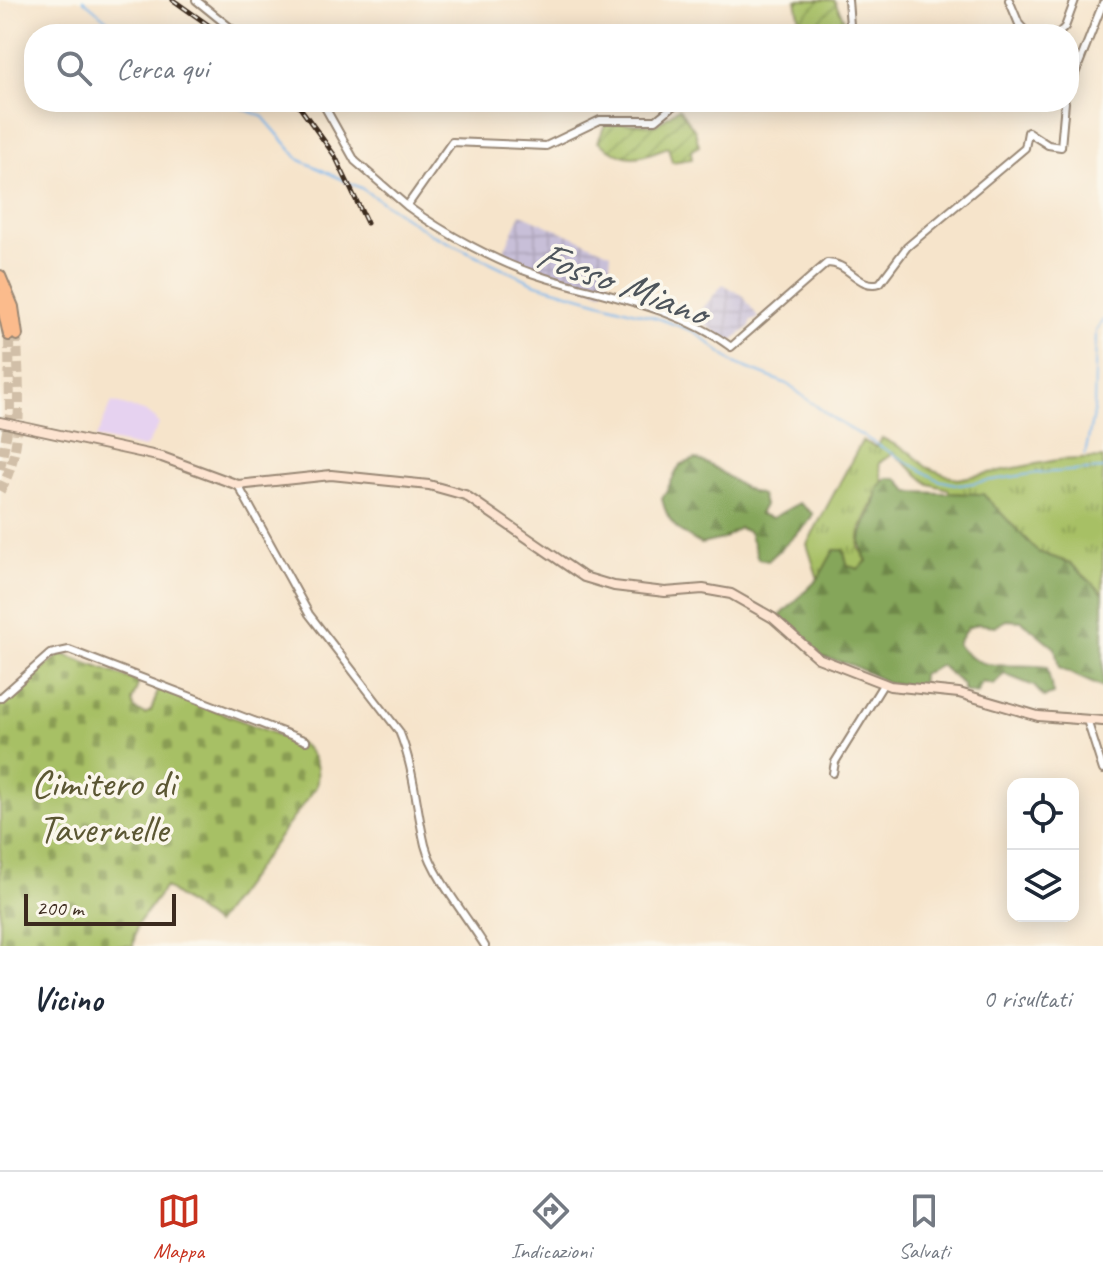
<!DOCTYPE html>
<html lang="it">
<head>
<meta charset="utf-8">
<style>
  :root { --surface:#fff; --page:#f6f6f7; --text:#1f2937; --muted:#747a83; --line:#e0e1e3; --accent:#c8321e }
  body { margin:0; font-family:Caveat,sans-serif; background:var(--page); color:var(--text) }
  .controls { position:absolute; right:24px; bottom:24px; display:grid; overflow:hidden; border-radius:16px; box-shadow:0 4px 20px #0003 }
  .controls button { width:72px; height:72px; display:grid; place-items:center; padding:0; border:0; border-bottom:2px solid var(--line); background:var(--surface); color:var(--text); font:40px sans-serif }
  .scale { position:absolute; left:24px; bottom:20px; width:152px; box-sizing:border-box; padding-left:8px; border:4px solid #3b2a1e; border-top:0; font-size:22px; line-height:28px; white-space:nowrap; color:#3b2a1e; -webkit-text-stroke:6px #fbf7ec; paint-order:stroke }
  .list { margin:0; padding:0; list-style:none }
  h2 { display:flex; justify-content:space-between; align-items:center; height:104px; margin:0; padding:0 32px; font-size:34px }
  h2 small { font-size:26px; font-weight:400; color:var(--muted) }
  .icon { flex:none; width:44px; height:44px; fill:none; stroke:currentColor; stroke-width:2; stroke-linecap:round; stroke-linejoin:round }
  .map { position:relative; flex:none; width:1103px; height:946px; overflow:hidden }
  .search { position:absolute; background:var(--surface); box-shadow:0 4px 20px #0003; left:24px; right:24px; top:24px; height:88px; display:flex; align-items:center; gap:20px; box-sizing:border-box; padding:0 28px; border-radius:32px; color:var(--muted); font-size:30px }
  .sheet { height:224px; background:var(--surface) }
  nav { display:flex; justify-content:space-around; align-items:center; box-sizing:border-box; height:112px; border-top:2px solid var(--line); background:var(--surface); font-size:22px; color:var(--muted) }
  nav a { display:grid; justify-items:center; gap:4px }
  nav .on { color:var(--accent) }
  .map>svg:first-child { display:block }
  .built { fill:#e6d2f0 }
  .industrial { fill:url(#industrial-grid) }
  .grass { fill:url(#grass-tufts); stroke:#717542; stroke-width:2 }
  .forest { fill:url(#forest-firs); stroke:#60683c; stroke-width:2 }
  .cemetery { fill:url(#cemetery-stones); stroke:#717542; stroke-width:2 }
  .garden { fill:url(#garden-furrows); stroke:#717542; stroke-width:2 }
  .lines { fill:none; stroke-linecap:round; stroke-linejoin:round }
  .stream { stroke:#7cb8ee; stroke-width:2 }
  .highway-tunnel { stroke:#d1bfa8; stroke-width:10; stroke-dasharray:10 5; stroke-linecap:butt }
  .street-casing { stroke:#988774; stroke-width:10 }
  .secondary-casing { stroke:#988774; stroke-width:12 }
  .highway-casing { stroke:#988774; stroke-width:14 }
  .street { stroke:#fff; stroke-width:6 }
  .secondary { stroke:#fde4d1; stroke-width:8 }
  .highway { stroke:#fbbb8c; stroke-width:10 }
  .rail-casing { stroke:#3b2a1e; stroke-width:5 }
  .rail { stroke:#fbf7ec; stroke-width:2; stroke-dasharray:6; stroke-linecap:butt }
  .labels { text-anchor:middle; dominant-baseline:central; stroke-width:7; stroke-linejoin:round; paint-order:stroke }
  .park-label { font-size:40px; fill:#5b5733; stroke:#fbf7ec }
  .water-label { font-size:42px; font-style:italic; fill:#4e555c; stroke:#fbf7ec }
</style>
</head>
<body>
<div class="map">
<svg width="1103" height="946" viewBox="0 0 1103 946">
  <defs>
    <pattern id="industrial-grid" width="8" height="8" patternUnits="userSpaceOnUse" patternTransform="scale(2)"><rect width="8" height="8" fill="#c8bfd8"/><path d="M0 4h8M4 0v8" fill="none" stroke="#ada4b9"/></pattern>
    <pattern id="grass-tufts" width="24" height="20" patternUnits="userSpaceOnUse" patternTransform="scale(2)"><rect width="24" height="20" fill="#a7c065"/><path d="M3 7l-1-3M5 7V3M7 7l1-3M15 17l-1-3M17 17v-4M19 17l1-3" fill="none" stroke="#899c53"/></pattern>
    <pattern id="forest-firs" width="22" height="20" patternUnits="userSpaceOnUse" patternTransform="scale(2)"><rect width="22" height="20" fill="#85a65a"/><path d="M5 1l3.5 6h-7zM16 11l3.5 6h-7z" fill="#6e874a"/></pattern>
    <pattern id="cemetery-stones" width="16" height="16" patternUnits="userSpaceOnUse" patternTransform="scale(2)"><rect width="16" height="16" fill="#a7c065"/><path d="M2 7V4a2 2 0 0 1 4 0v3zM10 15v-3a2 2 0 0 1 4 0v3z" fill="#899c53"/></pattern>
    <pattern id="garden-furrows" width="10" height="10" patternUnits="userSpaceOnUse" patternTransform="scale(2)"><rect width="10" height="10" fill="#a7c065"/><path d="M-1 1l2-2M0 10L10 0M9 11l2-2" fill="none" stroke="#899c53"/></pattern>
  </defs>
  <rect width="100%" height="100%" fill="#fbf7ec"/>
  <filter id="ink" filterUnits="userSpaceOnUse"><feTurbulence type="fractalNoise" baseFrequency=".0125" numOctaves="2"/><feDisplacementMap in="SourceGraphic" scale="16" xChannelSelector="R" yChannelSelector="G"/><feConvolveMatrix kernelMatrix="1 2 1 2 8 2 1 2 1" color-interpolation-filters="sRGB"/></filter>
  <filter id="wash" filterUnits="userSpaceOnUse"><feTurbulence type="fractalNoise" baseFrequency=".006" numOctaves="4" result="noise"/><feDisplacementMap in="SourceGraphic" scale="32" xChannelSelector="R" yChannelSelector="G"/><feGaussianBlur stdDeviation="1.8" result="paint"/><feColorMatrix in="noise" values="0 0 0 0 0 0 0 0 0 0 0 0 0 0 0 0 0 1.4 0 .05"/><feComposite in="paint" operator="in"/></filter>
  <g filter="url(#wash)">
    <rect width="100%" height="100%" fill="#f6e4cb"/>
    <path class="built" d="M112,402l32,9 12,8 3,6 -14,23 -49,-10z"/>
    <path class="industrial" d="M521,214l90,39 -2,24 -6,15 -63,-19 -38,-18z
      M723,284l19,11 17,23 -8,3 -1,6 -21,15 -28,-21 -3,-7z"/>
    <path class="grass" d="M882,438l29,15 15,14 31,12 100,-19 46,-2v135l-33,-30 -31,-10 -56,-59h-33l-2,-5 -19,-5 -36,-31 -14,10 4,20 -22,45 -2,20 8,13 -9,8 -11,-3 -12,-16 -17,29 -11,-35 55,-103 15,6z"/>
    <path class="forest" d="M695,459c26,7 40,29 66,36l3,10 -5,9 13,4 27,-15 14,11 -6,10 -39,37 -10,-2 -9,-27 -10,-4 -16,11 -22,5c-23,-12 -33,-20 -39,-45l18,-34z
      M887,478h10l12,14 74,2 55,58 32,11 33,30v95l-44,-20 -4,-20 -33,-27 -16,-1 -10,6 -18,-2 -11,4 -10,16c22,32 57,17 90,23l6,27 -9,3 -10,-11 -30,-12 -10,11 -12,-3 -5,12 -14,-3v-6l-23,-20 -18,10 -1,12 -32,-4 -37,-18 -29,-8 -14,-8 -31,-31 40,-39 16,-29h9l5,16 10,3 9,-8c-18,-30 10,-44 11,-74z"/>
    <path class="cemetery" d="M62,654l77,28 -7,19 3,9 10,4 6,-3 8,-23 144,57c13,13 17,24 13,42l-101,137 -50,-37 -28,38 -4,21h-133v-244z"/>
    <path class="garden" d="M796,0h38l11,21 -43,10z
      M679,108l16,23 4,15 -8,5 1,8 -20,3 -4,-15c-32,12 -40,16 -70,-5l8,-20 50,3z"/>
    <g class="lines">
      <path class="stream" d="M83,0l41,34
        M228,102l35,15 37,43 61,28 70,46 105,50 124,35 35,13 39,31 53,21 48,36 103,60 22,5 78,-12 65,-4
        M1085,455l9,-45 2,-79 7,-11"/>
    </g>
  </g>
  <g filter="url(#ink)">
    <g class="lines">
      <path class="highway-tunnel" d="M0,469l10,-54 -1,-80
        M0,491c26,-45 18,-106 17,-156"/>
      <g class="street-casing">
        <path id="street" d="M196,0l42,34
          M1009,0l10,24 9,10
          M845,34l5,-9 -2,-25
          M1058,34l7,-7 10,-27
          M1069,89l34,-86
          M322,102l33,59 52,45 45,-64 94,4 54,-26h56l22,-18
          M407,206c38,28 91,57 136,71 63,19 134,30 188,70l96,-84c21,-1 32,27 53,20l27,-36 118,-99 3,-16 20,13 13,2 4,-45
          M238,485l71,129 90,117c15,36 17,76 26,114 8,31 43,73 60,101
          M0,698l50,-44 19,-4 237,91
          M1087,720l16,50
          M833,773l2,-11 49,-79"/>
      </g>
      <g class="secondary-casing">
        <path id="secondary" d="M0,422l162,35 76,28 93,-10 98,10 36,10 119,82 30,9 51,6 38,-3 28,5 42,24 45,40 72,28 69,7 79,23 65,5"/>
      </g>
      <g class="highway-casing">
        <path id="highway" d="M0,276l13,31 4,28
          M0,295l9,40"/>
      </g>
      <use href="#street" class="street"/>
      <use href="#secondary" class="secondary"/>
      <use href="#highway" class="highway"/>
      <g class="rail-casing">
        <path id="rail" d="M173,0l48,34
          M296,102l39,54 32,67"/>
      </g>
      <use href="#rail" class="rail"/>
    </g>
  </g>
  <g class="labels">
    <g class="park-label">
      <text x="103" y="783">Cimitero di<tspan x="103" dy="46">Tavernelle</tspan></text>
    </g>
    <g class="water-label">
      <text transform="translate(621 283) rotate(20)">Fosso Miano</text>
    </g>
  </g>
</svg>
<div class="controls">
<button><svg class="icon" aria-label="locate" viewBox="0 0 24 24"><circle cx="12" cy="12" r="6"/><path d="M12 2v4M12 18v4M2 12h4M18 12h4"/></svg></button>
<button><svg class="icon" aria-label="layers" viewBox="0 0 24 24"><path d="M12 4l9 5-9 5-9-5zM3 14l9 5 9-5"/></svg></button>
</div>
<div class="scale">200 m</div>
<div class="search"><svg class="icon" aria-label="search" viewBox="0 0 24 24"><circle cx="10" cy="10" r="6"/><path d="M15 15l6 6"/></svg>Cerca qui</div>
</div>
<section class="sheet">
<h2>Vicino<small>0 risultati</small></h2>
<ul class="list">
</ul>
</section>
<nav>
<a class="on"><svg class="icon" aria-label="map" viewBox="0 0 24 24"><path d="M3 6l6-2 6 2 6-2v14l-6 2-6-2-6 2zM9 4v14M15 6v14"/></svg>Mappa</a>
<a><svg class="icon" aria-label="directions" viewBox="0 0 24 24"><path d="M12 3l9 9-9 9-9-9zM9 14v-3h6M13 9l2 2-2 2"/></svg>Indicazioni</a>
<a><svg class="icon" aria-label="saved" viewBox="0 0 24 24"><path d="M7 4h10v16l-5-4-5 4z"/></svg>Salvati</a>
</nav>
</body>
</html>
